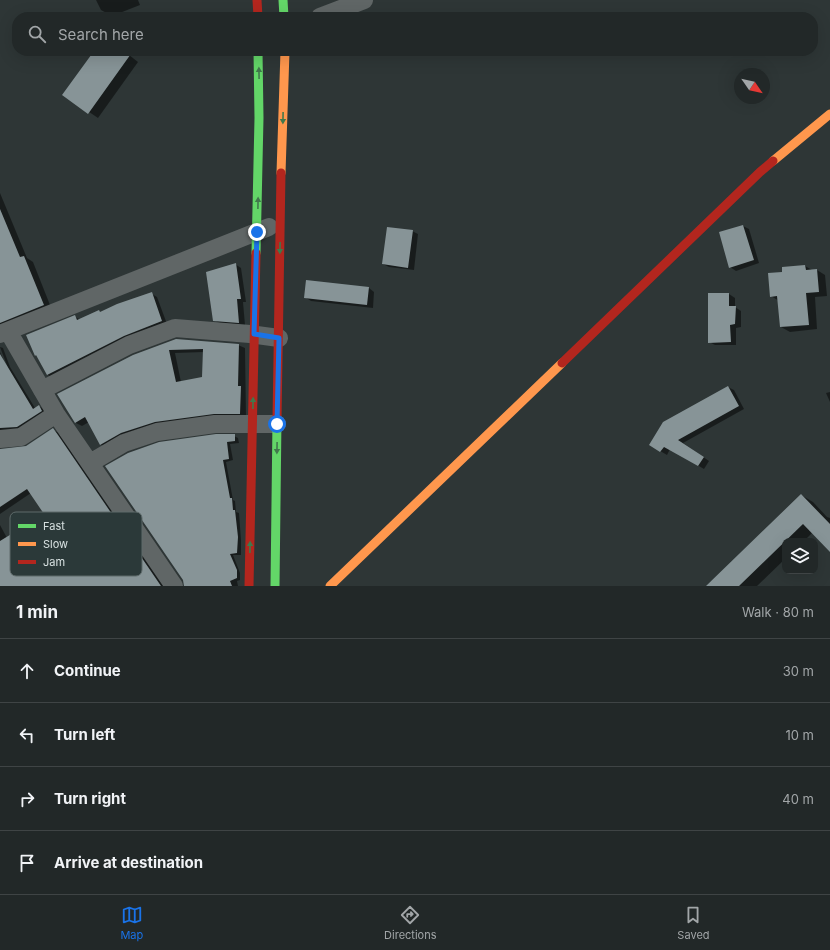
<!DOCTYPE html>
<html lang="en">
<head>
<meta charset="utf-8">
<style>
  :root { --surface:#222828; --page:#2e3434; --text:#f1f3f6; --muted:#a2a6a8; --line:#3f4445; --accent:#1a73e8 }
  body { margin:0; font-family:Inter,sans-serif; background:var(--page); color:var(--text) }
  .controls { position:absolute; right:12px; bottom:12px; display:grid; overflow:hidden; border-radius:8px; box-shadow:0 4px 16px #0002 }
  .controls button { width:36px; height:36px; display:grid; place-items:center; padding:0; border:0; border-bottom:1px solid var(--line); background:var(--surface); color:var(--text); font:20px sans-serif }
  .compass { position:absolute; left:734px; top:68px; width:36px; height:36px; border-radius:50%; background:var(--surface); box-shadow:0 4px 16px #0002; rotate:124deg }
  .stop { position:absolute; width:12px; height:12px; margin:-9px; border:3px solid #1a73e8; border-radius:50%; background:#fff }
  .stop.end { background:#1a73e8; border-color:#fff; box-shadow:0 1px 4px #0008 }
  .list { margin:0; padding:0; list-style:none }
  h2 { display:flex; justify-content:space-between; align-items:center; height:52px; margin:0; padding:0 16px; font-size:17px }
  h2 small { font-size:13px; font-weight:400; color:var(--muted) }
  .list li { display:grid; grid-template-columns:26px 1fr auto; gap:12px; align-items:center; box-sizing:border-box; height:64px; padding:0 16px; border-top:1px solid var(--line) }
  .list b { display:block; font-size:15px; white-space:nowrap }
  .list em { font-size:13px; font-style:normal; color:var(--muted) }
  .icon { flex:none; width:22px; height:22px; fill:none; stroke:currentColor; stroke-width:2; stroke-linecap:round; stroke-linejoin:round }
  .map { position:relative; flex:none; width:830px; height:586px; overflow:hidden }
  .search { position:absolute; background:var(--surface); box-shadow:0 4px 16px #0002; left:12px; right:12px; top:12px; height:44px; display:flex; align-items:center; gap:10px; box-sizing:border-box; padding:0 14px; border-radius:16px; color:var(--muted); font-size:15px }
  .sheet { height:308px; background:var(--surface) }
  nav { display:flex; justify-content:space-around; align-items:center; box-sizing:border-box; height:56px; border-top:1px solid var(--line); background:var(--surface); font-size:11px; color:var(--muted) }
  nav a { display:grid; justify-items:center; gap:2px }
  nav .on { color:var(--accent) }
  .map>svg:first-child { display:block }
  .shadow { fill:#0007; fill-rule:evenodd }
  .building { fill:#879497; fill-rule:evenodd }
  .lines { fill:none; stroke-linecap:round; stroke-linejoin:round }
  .street { stroke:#606666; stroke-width:18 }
  .fast { stroke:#63d668; stroke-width:9 }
  .slow { stroke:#ff974d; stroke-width:9 }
  .jam { stroke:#b3261e; stroke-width:9 }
  .oneway { fill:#41784c }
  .route { stroke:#1a73e8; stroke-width:5 }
  .key { fill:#2b3939; stroke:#5f6b6b; stroke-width:1 }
  .key-label { font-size:11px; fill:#d7e0e0 }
</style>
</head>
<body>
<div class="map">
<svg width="830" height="586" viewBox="0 0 830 586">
  <rect width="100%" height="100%" fill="#2e3636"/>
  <path class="shadow" d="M96,0h42l2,5 -28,11 -11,-6z
    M95,51h29l14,11 -40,56 -34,-23z
    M0,193l27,65 6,4 19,48 -52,22z
    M743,226l6,3 10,34 -23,8 -6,-4z
    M412,231l6,3 -4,36 -25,-3 -6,-3z
    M235,264l6,4 5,34h-3l2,23 -25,-2 -6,-3z
    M805,266l7,4h5l8,5 2,21 -12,1 2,32 -27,3 -9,-5 -2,-26 -8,-5 12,-23z
    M369,288l5,4 -1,16 -62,-7 -6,-4z
    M152,294l5,3 10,27 -114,54 -5,-3 -10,-19 37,-39 6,3z
    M729,294l6,4v9l6,4v16l-5,1v17h-21l-6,-3z
    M177,340l61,5 7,3 1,69 -139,31 -7,-4 -11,-22 -7,4 -6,-3 -18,-28zM204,352l-1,26 -22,4 -6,-29z
    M0,347l3,1 7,19 25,41 4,-2 4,3 3,5 -23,15 -23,4v-81l7,17 1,-1z
    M728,387l6,3 10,19 -61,34 26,18 -5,8 -34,-20 -3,6 -17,-10z
    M830,392v10l-4,-9z
    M53,430l6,3 105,153h-164v-61l7,13 38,-23 -14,-22 -31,21v-64l23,-2z
    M234,436l4,2 1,5 -9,1 3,16 -7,2 7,38 2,1 1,11 3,1 2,27v15h-8l7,18v7l-3,1 1,5h-36l-96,-119z
    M801,495l12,7 14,15 3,1v32l-17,-18 -9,9h-19v18l-28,27h-39z"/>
  <path class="building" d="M94,51h39l-45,63 -26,-19z
    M0,209l20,48 4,-1 20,49 -44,18z
    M743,225l11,35 -25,8 -10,-36z
    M387,227l26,3 -5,38 -26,-4z
    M236,263l5,36h-4l2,24 -26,-2 -7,-49z
    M805,265l1,5 11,-1 2,23 -13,1 3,32 -29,2 -3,-31 -7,1 -2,-24 14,-1v-5z
    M306,280l63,7 -2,18 -63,-7z
    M152,292l10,29 -38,15 -77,39 -11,-20 -1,1 -9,-21 49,-20 2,5 22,-10 1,2 17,-8z
    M708,293h21v13h7l-1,18 -5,1 1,17 -23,1z
    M176,339l63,5 -1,42h3l-1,28h-26l-59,8 -34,11 -21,12 -15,-28 -10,6 -18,-29 76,-39zM203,349l-1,28 -26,5 -7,-32z
    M0,354l33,55 6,-4 3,6 -25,16 -17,1z
    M728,386l11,20 -61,34 26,17 -6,9 -34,-19 -4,5 -11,-7 14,-23z
    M53,428l5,7 103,151h-161v-45l44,-27 -17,-25 -27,18v-58l26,-3z
    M216,434h19v7l-8,1 2,17 -6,1 7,38h2l1,12h2l3,27 -1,16 -7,1 7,16v8l-7,3 2,5h-48l-1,-6 -78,-114 23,-13 31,-11z
    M801,494l29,30v28l-27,-28 -64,62h-33z"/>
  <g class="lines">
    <path class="street" d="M320,17l44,-17
      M8,331l48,83 118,172
      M0,334l269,-107
      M42,390l87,-45 46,-17 75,6 29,4
      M0,439l21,-2 35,-23
      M90,463l34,-20 33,-11 58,-8h62"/>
    <path class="fast" d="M283,0l1,17
      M256,253l3,-135 -1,-67
      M275,586l2,-167"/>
    <path class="slow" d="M773,161l57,-47
      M281,173l4,-122
      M330,586l232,-223"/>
    <path class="jam" d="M257,0l1,17
      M562,363l198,-191 13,-11
      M277,419l4,-246
      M249,586l7,-333"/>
  </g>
  <defs><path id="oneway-solid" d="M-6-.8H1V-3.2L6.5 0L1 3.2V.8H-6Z"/></defs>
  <g class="oneway">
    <use href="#oneway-solid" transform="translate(259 73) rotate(-91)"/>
    <use href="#oneway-solid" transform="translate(283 118) rotate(91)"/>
    <use href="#oneway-solid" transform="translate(258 203) rotate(-89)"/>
    <use href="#oneway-solid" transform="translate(280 248) rotate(91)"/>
    <use href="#oneway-solid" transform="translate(253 403) rotate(-89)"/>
    <use href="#oneway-solid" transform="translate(277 448) rotate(91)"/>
    <use href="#oneway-solid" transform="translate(250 547) rotate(-89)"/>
  </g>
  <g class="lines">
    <path class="route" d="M257,232l-3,102 25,4 -2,86"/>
  </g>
  <rect x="10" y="512" width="132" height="64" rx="6" class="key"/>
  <rect x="18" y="524" width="18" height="4" fill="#63d668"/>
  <rect x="18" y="542" width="18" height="4" fill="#ff974d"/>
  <rect x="18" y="560" width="18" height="4" fill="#b3261e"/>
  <g class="key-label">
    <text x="43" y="530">Fast</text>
    <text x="43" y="548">Slow</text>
    <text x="43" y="566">Jam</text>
  </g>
</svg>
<div class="controls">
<button><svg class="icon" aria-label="layers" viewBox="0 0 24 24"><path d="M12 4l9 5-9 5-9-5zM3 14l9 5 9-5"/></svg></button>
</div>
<svg class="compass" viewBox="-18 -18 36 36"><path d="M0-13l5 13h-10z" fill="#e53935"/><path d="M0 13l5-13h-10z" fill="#a2a6a8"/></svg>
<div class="stop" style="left:277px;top:424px"></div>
<div class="stop end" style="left:257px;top:232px"></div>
<div class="search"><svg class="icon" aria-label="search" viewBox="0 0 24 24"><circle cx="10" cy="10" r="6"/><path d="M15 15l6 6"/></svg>Search here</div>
</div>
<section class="sheet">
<h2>1 min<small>Walk · 80 m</small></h2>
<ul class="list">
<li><svg class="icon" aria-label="ahead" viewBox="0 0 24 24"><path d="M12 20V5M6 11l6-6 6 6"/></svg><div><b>Continue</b></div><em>30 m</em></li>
<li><svg class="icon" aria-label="left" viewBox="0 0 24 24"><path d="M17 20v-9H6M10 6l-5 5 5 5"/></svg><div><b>Turn left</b></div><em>10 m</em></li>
<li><svg class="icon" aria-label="right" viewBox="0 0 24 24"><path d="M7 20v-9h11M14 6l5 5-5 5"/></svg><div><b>Turn right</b></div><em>40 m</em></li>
<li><svg class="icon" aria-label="arrive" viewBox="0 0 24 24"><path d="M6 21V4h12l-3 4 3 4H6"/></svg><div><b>Arrive at destination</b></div></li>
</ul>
</section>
<nav>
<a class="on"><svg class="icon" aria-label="map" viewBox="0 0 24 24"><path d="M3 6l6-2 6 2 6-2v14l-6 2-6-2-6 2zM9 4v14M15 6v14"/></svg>Map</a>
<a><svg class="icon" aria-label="directions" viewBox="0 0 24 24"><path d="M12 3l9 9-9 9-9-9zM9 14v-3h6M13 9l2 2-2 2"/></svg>Directions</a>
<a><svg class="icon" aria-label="saved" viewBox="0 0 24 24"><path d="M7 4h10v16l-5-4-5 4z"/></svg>Saved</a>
</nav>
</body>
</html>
